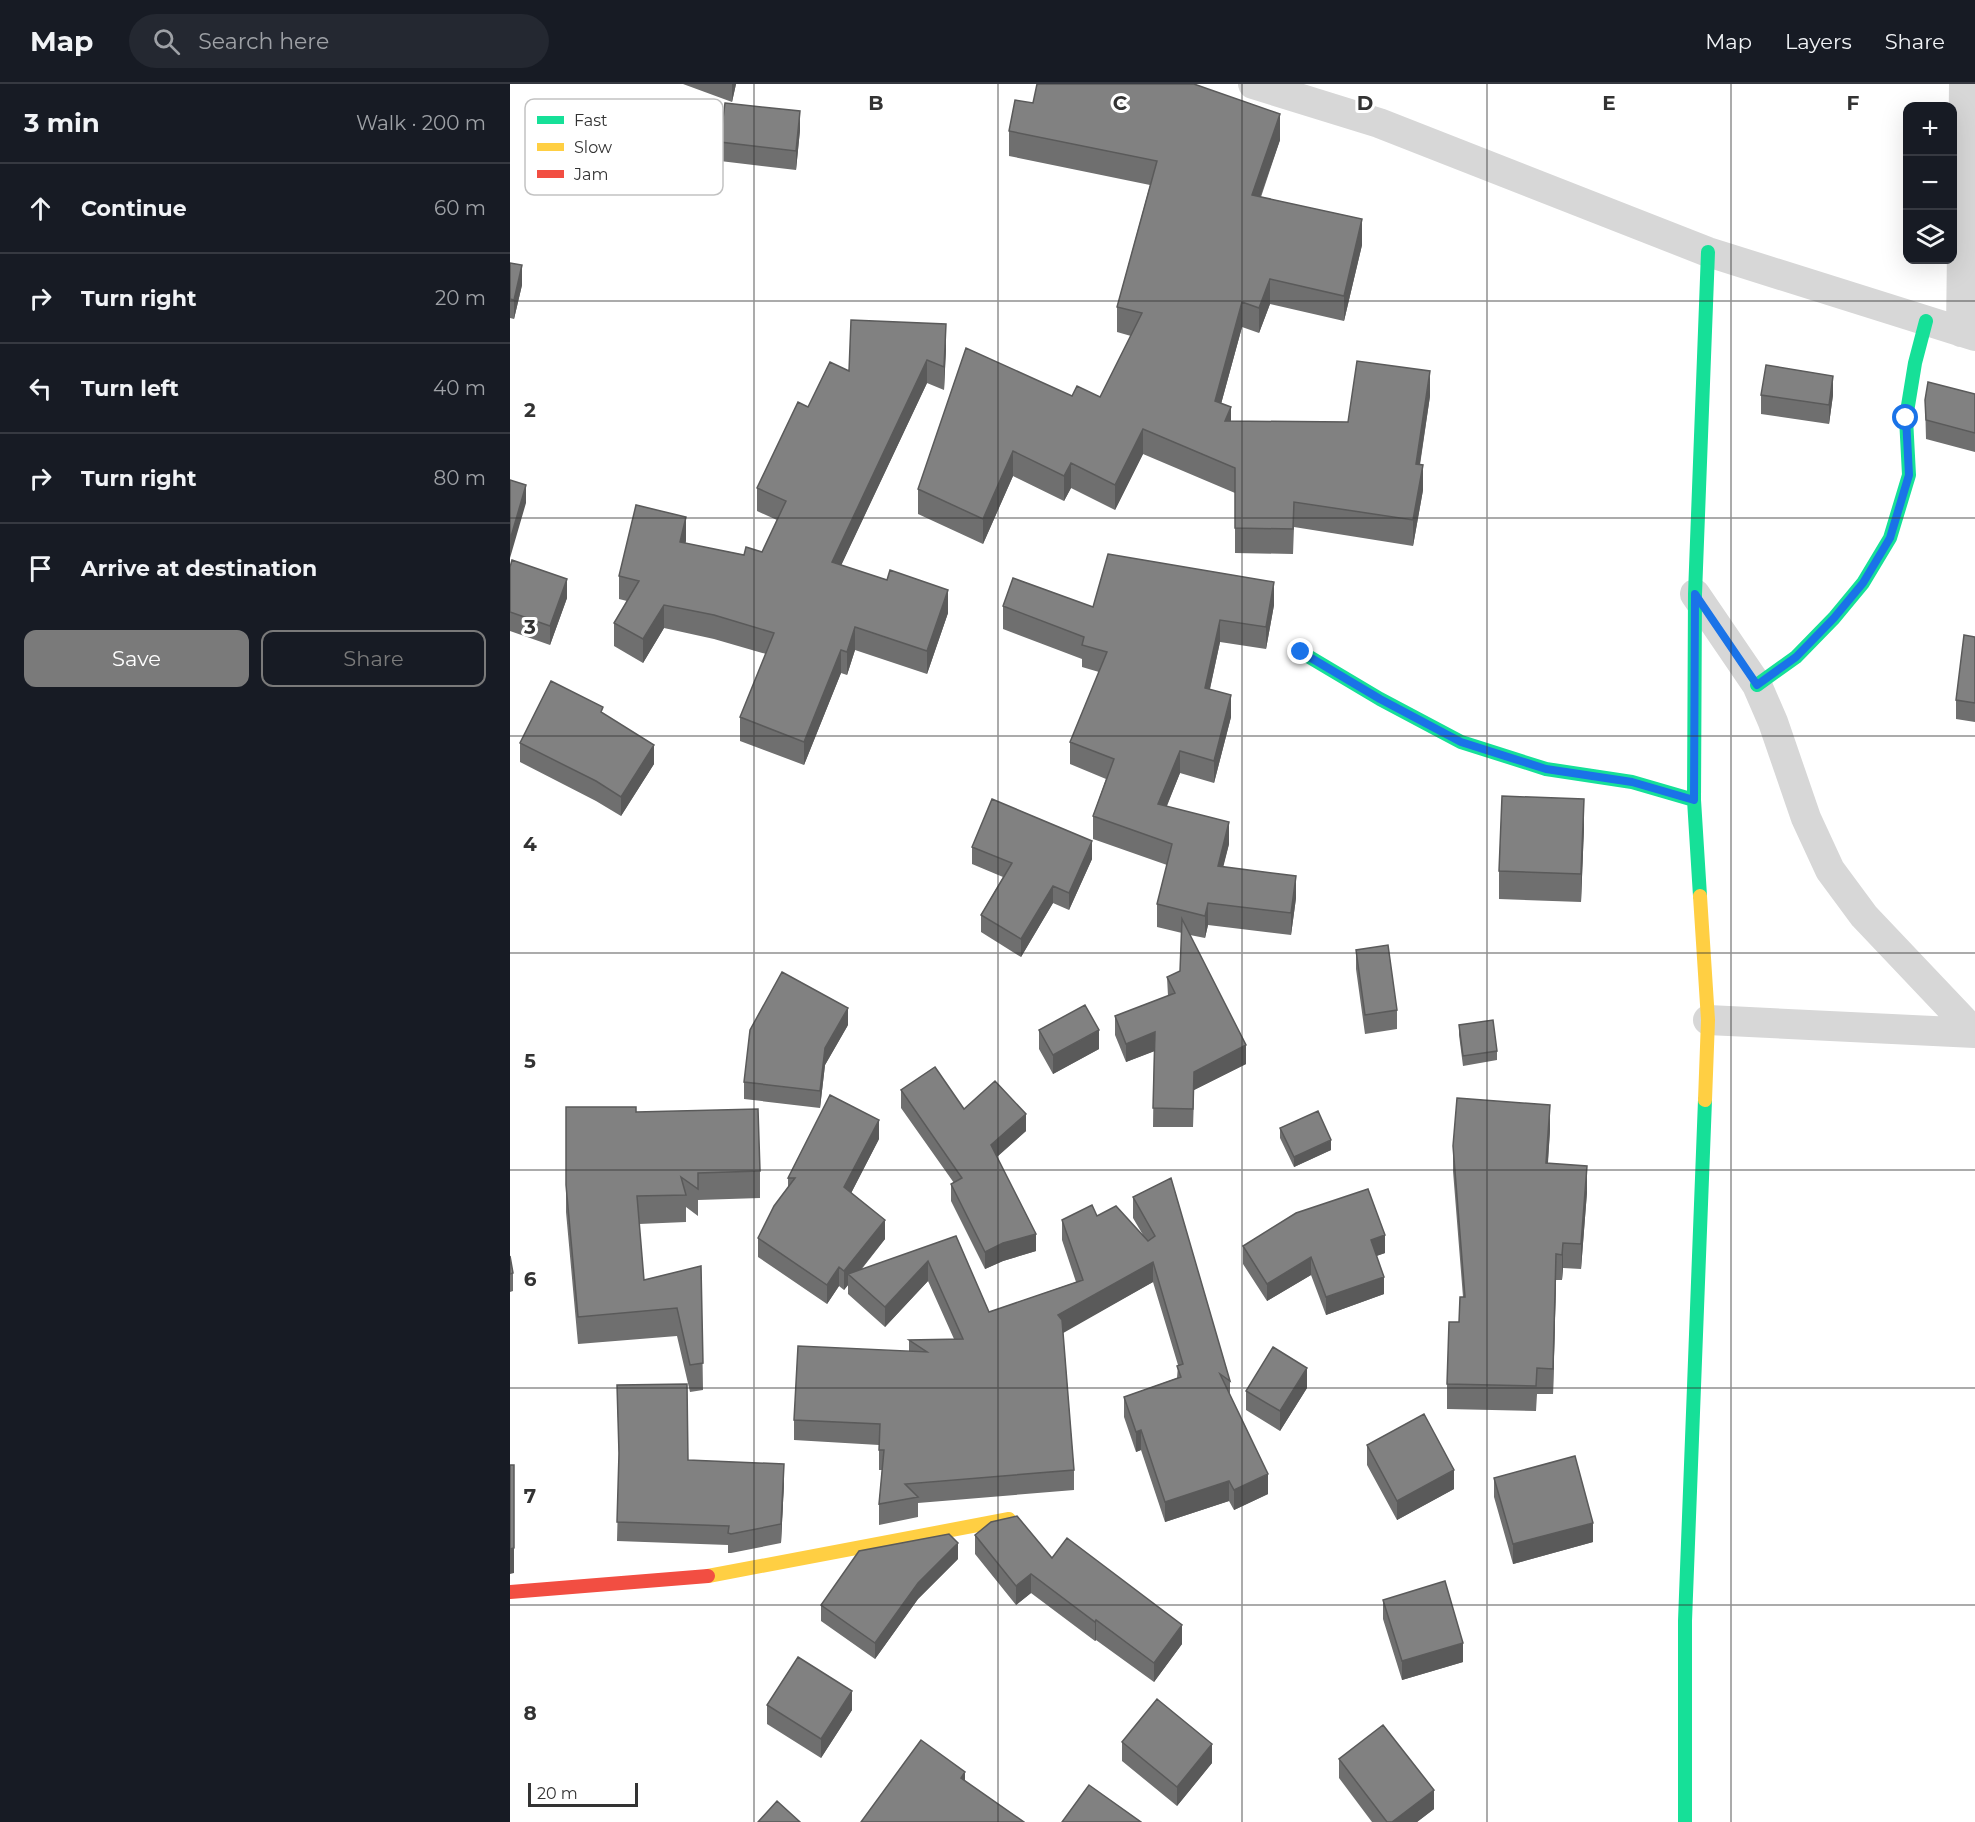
<!DOCTYPE html>
<html lang="en">
<head>
<meta charset="utf-8">
<style>
  :root { --surface:#171b24; --page:#242831; --text:#f1f3f6; --muted:#9ea1a6; --line:#363941; --accent:#7a7a7a }
  body { margin:0; font-family:Montserrat,sans-serif; background:var(--page); color:var(--text) }
  .controls { position:absolute; right:18px; top:18px; display:grid; overflow:hidden; border-radius:12px; box-shadow:0 6px 24px #0002 }
  .controls button { width:54px; height:54px; display:grid; place-items:center; padding:0; border:0; border-bottom:2px solid var(--line); background:var(--surface); color:var(--text); font:30px sans-serif }
  .scale { position:absolute; left:18px; bottom:15px; width:110px; box-sizing:border-box; padding-left:6px; border:3px solid #333; border-top:0; font-size:16px; line-height:21px; white-space:nowrap; color:#333; -webkit-text-stroke:4px #fff; paint-order:stroke }
  .stop { position:absolute; width:18px; height:18px; margin:-14px; border:4px solid #1a73e8; border-radius:50%; background:#fff }
  .stop.end { background:#1a73e8; border-color:#fff; box-shadow:0 2px 6px #0008 }
  .list { margin:0; padding:0; list-style:none }
  h2 { display:flex; justify-content:space-between; align-items:center; height:78px; margin:0; padding:0 24px; font-size:26px }
  h2 small { font-size:20px; font-weight:400; color:var(--muted) }
  .list li { display:grid; grid-template-columns:39px 1fr auto; gap:18px; align-items:center; box-sizing:border-box; height:90px; padding:0 24px; border-top:2px solid var(--line) }
  .list b { display:block; font-size:22px; white-space:nowrap }
  .list em { font-size:20px; font-style:normal; color:var(--muted) }
  .actions { display:flex; gap:12px; padding:18px 24px }
  .actions a { flex:1; padding:14px 0; border:2px solid var(--accent); border-radius:12px; text-align:center; font-size:21px; color:var(--accent) }
  .actions .main { background:var(--accent); color:#fff }
  .icon { flex:none; width:33px; height:33px; fill:none; stroke:currentColor; stroke-width:2; stroke-linecap:round; stroke-linejoin:round }
  .map { position:relative; flex:none; width:1465px; height:1738px; overflow:hidden }
  header { display:flex; align-items:center; gap:36px; box-sizing:border-box; height:84px; padding:0 30px; background:var(--surface); border-bottom:2px solid var(--line) }
  header strong { font-size:28px }
  nav { display:flex; gap:33px; margin-inline-start:auto; font-size:21px }
  .search { width:420px; height:54px; background:var(--page); display:flex; align-items:center; gap:15px; box-sizing:border-box; padding:0 21px; border-radius:33px; color:var(--muted); font-size:22px }
  main { display:flex }
  aside { flex:1; background:var(--surface) }
  .map>svg:first-child { display:block }
  .lines { fill:none; stroke-linecap:round; stroke-linejoin:round }
  .street { stroke:#d7d7d7; stroke-width:30 }
  .fast { stroke:#16e098; stroke-width:14 }
  .slow { stroke:#ffcf43; stroke-width:14 }
  .jam { stroke:#f24e42; stroke-width:14 }
  .wall { fill:#6f6f6f }
  .shaded-wall { fill:#5a5a5a }
  .building { fill:#818181; stroke:#5a5a5a; stroke-width:1.5 }
  .route { stroke:#1a73e8; stroke-width:8 }
  .grid { fill:none; stroke:#333; stroke-width:1.5; stroke-opacity:0.55 }
  .key { fill:#fff; stroke:#c2c2c2; stroke-width:1.5 }
  .key-label { font-size:16px; fill:#333 }
  .grid-label { font-size:20px; text-anchor:middle; font-weight:bold; fill:#333; stroke:#fff; stroke-width:6; stroke-linejoin:round; paint-order:stroke }
</style>
</head>
<body>
<header>
<strong>Map</strong>
<div class="search"><svg class="icon" aria-label="search" viewBox="0 0 24 24"><circle cx="10" cy="10" r="6"/><path d="M15 15l6 6"/></svg>Search here</div>
<nav><a>Map</a><a>Layers</a><a>Share</a></nav>
</header>
<main>
<aside>
<h2>3 min<small>Walk · 200 m</small></h2>
<ul class="list">
<li><svg class="icon" aria-label="ahead" viewBox="0 0 24 24"><path d="M12 20V5M6 11l6-6 6 6"/></svg><div><b>Continue</b></div><em>60 m</em></li>
<li><svg class="icon" aria-label="right" viewBox="0 0 24 24"><path d="M7 20v-9h11M14 6l5 5-5 5"/></svg><div><b>Turn right</b></div><em>20 m</em></li>
<li><svg class="icon" aria-label="left" viewBox="0 0 24 24"><path d="M17 20v-9H6M10 6l-5 5 5 5"/></svg><div><b>Turn left</b></div><em>40 m</em></li>
<li><svg class="icon" aria-label="right" viewBox="0 0 24 24"><path d="M7 20v-9h11M14 6l5 5-5 5"/></svg><div><b>Turn right</b></div><em>80 m</em></li>
<li><svg class="icon" aria-label="arrive" viewBox="0 0 24 24"><path d="M6 21V4h12l-3 4 3 4H6"/></svg><div><b>Arrive at destination</b></div></li>
</ul>
<div class="actions"><a class="main">Save</a><a>Share</a></div>
</aside>
<div class="map">
<svg width="1465" height="1738" viewBox="0 0 1465 1738">
  <rect width="100%" height="100%" fill="#fff"/>
  <g class="lines">
    <path class="street" d="M743,0l126,39 329,129 267,84
      M1451,248l3,-248
      M1185,510l62,91 16,37 33,96 24,52 34,46 111,117
      M1198,936l267,13"/>
    <path class="fast" d="M791,568l79,47 81,43 85,27 86,13 62,18
      M1247,601l39,-28 38,-39 29,-35 27,-45 19,-63 -3,-57 9,-55 11,-42
      M1190,812l-6,-96 1,-206 13,-342
      M1175,1738v-201l20,-521"/>
    <path class="slow" d="M1190,812l8,124 -3,80
      M198,1492l301,-57"/>
    <path class="jam" d="M0,1508l198,-16"/>
  </g>
  <path class="wall" d="M173,0h53l-4,18z
    M523,19l247,37 -19,57 101,48 -18,76 -74,-17 -11,29 -17,-6 -21,77 10,17 117,1 82,-26 -10,69 3,25 -10,56 -119,-19 -1,27 -58,-1v-60l-92,-39 -28,56 -44,-22 -7,13 -51,-25 -30,68 -65,-30v-25l154,-93 28,1 31,-61 -14,-4v-25l33,-122 -141,-29v-25z
    M290,46l-4,40 -76,-9v-19z
    M0,179l12,22 -8,34 -4,-1z
    M436,264l-2,42 -17,-7 -86,182 107,48 -21,61 -72,-24 -8,25 -6,-2 -37,92 -64,-24v-24l26,-63 -52,-15 -50,-11 -21,35 -29,-17v-23l13,-22 -8,-2v-23l67,-35 -1,2 59,12 18,-3 15,-32 -20,-9v-23l51,-81 41,-36z
    M1465,310v58l-49,-13 -1,-39z
    M1251,311h72l-4,29 -68,-10z
    M0,483l57,31 -17,47 -40,-14z
    M764,521l-8,44 -46,-7 -10,47 21,28 -17,66 -34,-10 -13,33 62,38 -6,22 73,32 -5,37 -83,-10 -3,13 -15,-3 56,129 -52,26 -1,37h-40l1,-76 -28,11 -11,-27v-19l53,-20 -1,-19 13,-6 2,-38 -25,-6v-23l10,-39 -74,-26v-23l13,-37 -36,-15v-22l29,-70 -17,-5v-8l-79,-30v-23l90,1z
    M1465,553v85l-19,-3v-19z
    M93,629l51,51 -33,52 -25,-15 -76,-39v-19z
    M1074,743l-3,75 -82,-3v-28z
    M462,763l120,12 -23,51 -16,-7 -32,54 -40,-25v-17l22,-38 -31,-13z
    M846,866l41,60v19l-32,5 -9,-65z
    M338,941l-23,40 -5,43 -76,-9v-17z
    M949,941l38,26v9l-34,6 -4,-31z
    M529,946l60,19 -46,25 -14,-25z
    M391,1006l63,19 62,22 -29,26 39,94 -33,10 -18,8 -34,-68v-17l3,-1 -53,-75z
    M56,1023l70,5 124,59v27l-62,2v16l-12,-9v15l-47,2 5,56 57,-14 2,124 -13,2 -13,-56 -99,8 -12,-132z
    M770,1044l51,22 -37,17 -14,-29z
    M1040,1046l-2,33 39,29 -6,77 -18,-1 -1,12h-6l-3,114h-16l-1,17 -89,-2v-25l12,-62 4,-25 -10,-126v-25z
    M369,1055l-28,54 34,46 -24,31 95,-34 33,76 87,-30 -14,-42v-20l35,-4 46,19 -10,-17v-21l38,-19 59,203v15l38,98 -34,16 -5,-9 -64,21 -24,-72 -5,2 -12,-35v-20l53,-19 1,-13 -25,-83 -90,50 11,138v20l-156,13v14l-39,8v-21l3,-34h-3v-25l-85,-5v-20l115,-68v-12l45,-1 -26,-58 -43,46 -37,-33v-9l-4,5 -5,-4 -12,18 -69,-47v-19l30,-51v-9z
    M733,1162l142,7 -9,3 8,38 -58,21 -15,-40 -44,26 -24,-37z
    M3,1189v18l-3,1v-18z
    M107,1301l71,75 96,23 -3,60 -50,10h-3v-8l-111,-4 2,-79z
    M797,1304l-27,43 -34,-21v-19z
    M857,1361l87,44 -57,31 -30,-55z
    M984,1394l99,64 -80,22 -19,-67z
    M465,1451l77,23 130,86 -28,38 -58,-42 -1,1 -64,-48 -15,12 -41,-51z
    M448,1475l-40,40 -43,60 -54,-38v-16z
    M873,1516l80,62 -61,18 -19,-61z
    M257,1621l85,5 -31,48 -54,-34z
    M612,1658l90,21 -35,43 -55,-45z
    M829,1675l95,50 -17,13h-45l-33,-44z"/>
  <path class="shaded-wall" d="M222,0h4l-4,18z
    M290,27v19l-4,40v-19z
    M770,30v26l-28,80v-25z
    M852,135v26l-18,76v-25z
    M12,181v20l-8,34v-19z
    M760,195v25l-11,29v-25z
    M732,218v25l-27,99v-25z
    M436,240v24l-2,42v-23z
    M417,276v23l-95,202v-23z
    M920,287v25l-14,93v-25z
    M1323,292v19l-4,29v-19z
    M721,323v26l-6,-12z
    M633,345v25l-28,56v-25z
    M503,367v25l-30,68v-25z
    M561,379v25l-7,13v-25z
    M913,381v25l-10,56v-26z
    M16,401v18l-16,55v-18z
    M176,433v24l-6,24v-23z
    M57,495v19l-17,47v-19z
    M764,498v23l-8,44v-22z
    M438,506v23l-21,61v-23z
    M154,521v23l-21,35v-24z
    M710,536v22l-15,69v-23z
    M345,543v23l-8,25v-23z
    M331,566v23l-37,92v-23z
    M721,611v22l-17,66v-22z
    M144,661v19l-33,52v-19z
    M670,667v22l-22,54v-23z
    M1074,715v28l-3,75v-28z
    M719,738v22l-11,44v-22z
    M582,757v18l-23,51v-17z
    M786,792v22l-5,37v-22z
    M543,802v17l-32,54v-18z
    M698,819v22l-3,13v-22z
    M338,924v17l-23,40 -5,43v-17l5,-43z
    M589,946v19l-46,25v-19z
    M645,948v19l-29,11v-18z
    M736,961v19l-52,26 -1,37 1,-55z
    M1040,1021v25l-4,58v-25z
    M516,1030v17l-35,31v-17z
    M369,1036v19l-35,68v-20z
    M821,1056v10l-37,17v-10z
    M1077,1082v26l-6,77v-25z
    M375,1136v19l-32,40 -5,-5v11l-4,5v-19z
    M526,1150v17l-33,10 -18,8v-17l18,-9z
    M875,1151v18l-14,5v-18z
    M1053,1159v25l-1,12v-25z
    M1046,1170v26l-3,114v-25z
    M801,1173v18l-44,26v-17z
    M418,1177v20l-43,46v-20z
    M643,1178v20l-95,54v-21z
    M329,1183v19l-12,18v-19z
    M874,1193v17l-58,21v-18z
    M797,1284v20l-27,43v-20z
    M631,1346v20l-5,2v-20z
    M274,1380v19l-3,60v-19z
    M944,1386v19l-57,31v-19z
    M758,1390v20l-34,16v-20z
    M719,1397v20l-64,21v-20z
    M4,1406v83l-4,1v-25z
    M1083,1439v19l-80,22v-20z
    M448,1459v16l-40,40 -43,60v-16l43,-60z
    M521,1490v19l-15,12v-19z
    M586,1536v20l-1,1v-19z
    M672,1541v19l-28,38v-19z
    M953,1559v19l-61,18v-19z
    M342,1607v19l-31,48v-19z
    M702,1660v19l-35,43v-19z
    M455,1688v23l-4,-17z
    M924,1706v19l-17,13h-25z"/>
  <path class="building" d="M527,0h157l86,30 -28,81 110,24 -18,77 -74,-17 -11,29 -17,-6 -27,99 16,6 -6,14 123,1 9,-61 73,10 -14,93 7,1 -10,55 -119,-18 -1,27 -58,-1v-60l-92,-39 -28,56 -44,-22 -7,13 -51,-25 -30,68 -65,-30 48,-141 106,48 5,-10 23,11 42,-84 -25,-6 40,-146 -148,-30 6,-31 18,3z
    M215,19l75,8 -4,40 -76,-9z
    M0,179l12,2 -8,35 -4,-1z
    M341,236l95,4 -2,43 -17,-7 -95,202 55,18 3,-10 58,20 -21,61 -72,-24 -8,25 -6,-2 -37,92 -64,-25 34,-84 -60,-18 -50,-10 -21,34 -29,-16 25,-42 -20,-5 17,-71 50,12 -6,25 64,13 2,-8 16,5 24,-51 -29,-13 41,-86 10,5 22,-45 19,9z
    M1256,281l67,11 -4,29 -68,-10z
    M1418,298l47,12v39l-49,-13 -1,-20z
    M0,396l16,5 -16,55z
    M598,470l166,28 -8,45 -46,-7 -15,68 26,7 -17,66 -34,-10 -22,53 71,18 -11,44 78,10 -5,37 -83,-10 -3,13 -48,-12 15,-60 -79,-28 21,-57 -44,-17 37,-90 -25,-7 2,-8 -81,-31 10,-28 80,29z
    M2,476l55,19 -17,47 -40,-14v-45z
    M1454,551l11,2v66l-19,-3z
    M41,597l52,26 -2,5 53,33 -33,52 -25,-16 -76,-38z
    M992,712l82,3 -3,75 -82,-3z
    M482,715l100,42 -23,52 -16,-7 -32,53 -40,-24 31,-52 -40,-16z
    M672,835l64,126 -52,27 -1,37 -40,-1 2,-76 -29,12 -11,-28 60,-23 -8,-16 13,-6z
    M878,861l9,65 -32,5 -9,-65z
    M272,888l66,36 -23,40 -5,43 -76,-9 6,-52z
    M575,921l14,25 -46,25 -14,-25z
    M983,936l4,31 -34,5 -4,-31z
    M425,983l29,42 31,-28 31,33 -35,31 45,89 -33,9 -18,9 -34,-68 11,-6 -61,-88z
    M320,1011l49,25 -35,67 41,33 -41,51 -5,-4 -12,18 -69,-47 16,-32 21,-28h-7z
    M947,1014l93,7 -4,58 41,3 -6,78 -18,-1 -1,12 -6,-1 -3,115 -16,-1 -1,18 -89,-2 2,-62h10l1,-25h5l-12,-151z
    M56,1023h70v5l122,-3 2,62 -62,2v16l-17,-12 5,18 -49,1 7,84 57,-14 2,97 -13,2 -13,-57 -99,9 -12,-132z
    M808,1027l13,29 -37,17 -14,-29z
    M661,1094l59,203 -10,-7 48,100 -34,16 -5,-9 -64,21 -24,-72 -5,2 -12,-35 57,-20 -4,-11 6,-2 -30,-102 -95,53 4,5 12,150 -169,14 13,13 -39,7 5,-54h-5l1,-26 -86,-4 4,-74 129,6 -18,-12 54,-1 -35,-78 -43,46 -37,-33 108,-38 33,76 94,-32 -21,-60 30,-15 5,11 19,-10 32,35 7,-5 -22,-39z
    M858,1105l17,46 -14,5 13,37 -58,20 -15,-40 -44,27 -24,-38 53,-33z
    M0,1172l3,17 -3,1z
    M763,1263l34,21 -27,43 -34,-20z
    M177,1300l1,76 96,4 -3,60 -50,10 -3,-1 1,-7 -112,-4 2,-69 -2,-68z
    M914,1330l30,56 -57,31 -30,-56z
    M1065,1372l18,67 -80,21 -19,-66z
    M0,1381h4v83l-4,1z
    M507,1432l35,42 15,-20 115,87 -28,38 -58,-43 -1,2 -64,-48 -15,12 -41,-51 16,-13z
    M439,1450l9,9 -40,40 -43,60 -54,-38 38,-54z
    M935,1497l18,62 -61,18 -19,-61z
    M288,1573l54,34 -31,48 -54,-34z
    M647,1615l55,45 -35,43 -55,-45z
    M873,1641l51,65 -42,32h-5l-48,-63z
    M411,1656l44,32 -4,6 63,44h-163z
    M579,1701l52,37h-79z
    M267,1717l23,21h-42z"/>
  <g class="lines">
    <path class="route" d="M791,568l79,47 81,43 85,27 86,13 62,18 1,-206 62,91 39,-28 38,-39 29,-35 27,-45 19,-63 -3,-57"/>
  </g>
  <path class="grid" d="M244,0v1738M488,0v1738M732,0v1738M977,0v1738M1221,0v1738M0,217h1465M0,434h1465M0,652h1465M0,869h1465M0,1086h1465M0,1304h1465M0,1521h1465"/>
  <rect x="15" y="15" width="198" height="96" rx="9" class="key"/>
  <rect x="27" y="32" width="27" height="8" fill="#16e098"/>
  <rect x="27" y="59" width="27" height="8" fill="#ffcf43"/>
  <rect x="27" y="86" width="27" height="8" fill="#f24e42"/>
  <g class="key-label">
    <text x="64" y="42">Fast</text>
    <text x="64" y="69">Slow</text>
    <text x="64" y="96">Jam</text>
  </g>
  <g class="grid-label">
    <text x="366" y="26">B</text>
    <text x="610" y="26">C</text>
    <text x="855" y="26">D</text>
    <text x="1099" y="26">E</text>
    <text x="1343" y="26">F</text>
    <text x="20" y="333">2</text>
    <text x="20" y="550">3</text>
    <text x="20" y="767">4</text>
    <text x="20" y="984">5</text>
    <text x="20" y="1202">6</text>
    <text x="20" y="1419">7</text>
    <text x="20" y="1636">8</text>
  </g>
</svg>
<div class="controls">
<button>+</button>
<button>−</button>
<button><svg class="icon" aria-label="layers" viewBox="0 0 24 24"><path d="M12 4l9 5-9 5-9-5zM3 14l9 5 9-5"/></svg></button>
</div>
<div class="scale">20 m</div>
<div class="stop" style="left:1396px;top:334px"></div>
<div class="stop end" style="left:791px;top:568px"></div>
</div>
</main>
</body>
</html>
